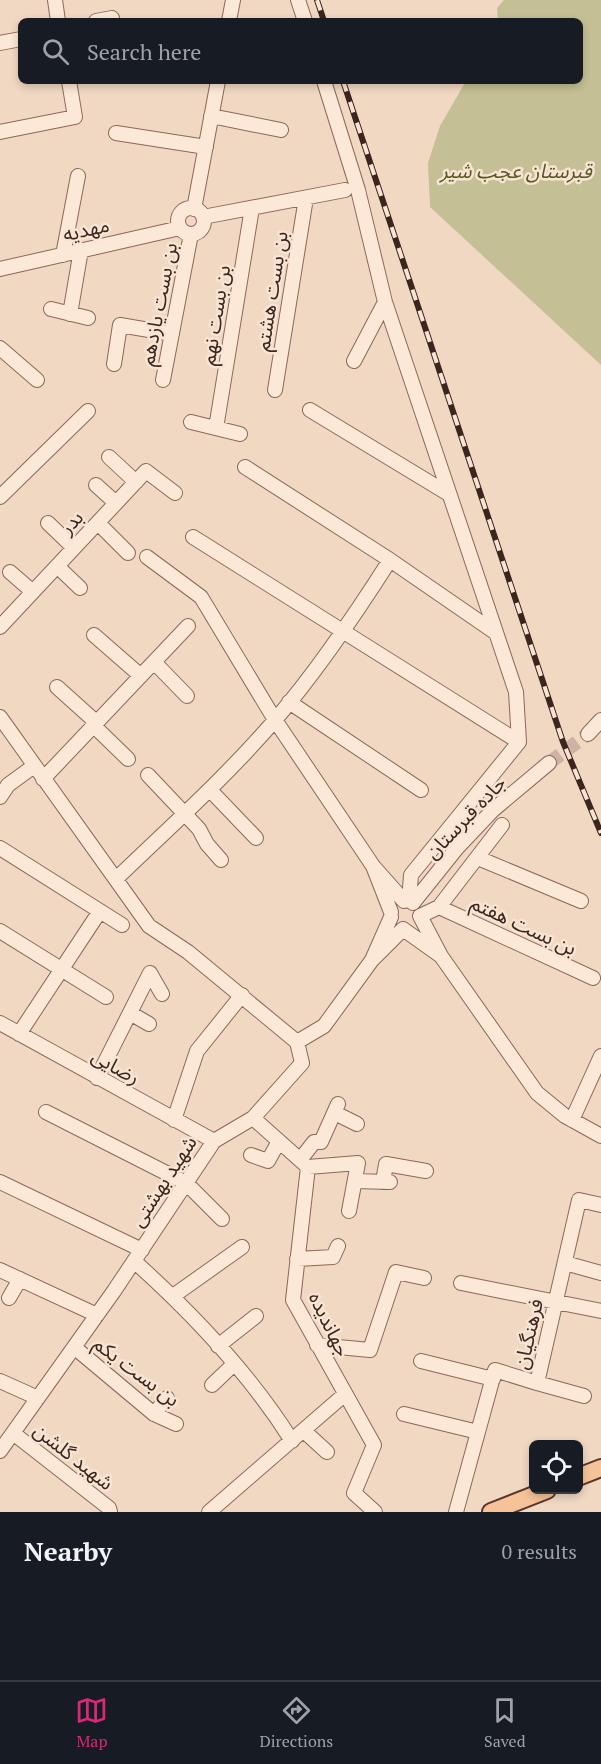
<!DOCTYPE html>
<html lang="en">
<head>
<meta charset="utf-8">
<style>
  :root { --surface:#171b24; --page:#242831; --text:#f1f3f6; --muted:#9ea1a6; --line:#363941; --accent:#db2777 }
  body { margin:0; font-family:"PT Serif","Noto Sans Arabic",serif; background:var(--page); color:var(--text) }
  .controls { position:absolute; right:18px; bottom:18px; display:grid; overflow:hidden; border-radius:9px; box-shadow:0 3px 9px #0003 }
  .controls button { width:54px; height:54px; display:grid; place-items:center; padding:0; border:0; border-bottom:2px solid var(--line); background:var(--surface); color:var(--text); font:30px sans-serif }
  .list { margin:0; padding:0; list-style:none }
  h2 { display:flex; justify-content:space-between; align-items:center; height:78px; margin:0; padding:0 24px; font-size:26px }
  h2 small { font-size:20px; font-weight:400; color:var(--muted) }
  .icon { flex:none; width:33px; height:33px; fill:none; stroke:currentColor; stroke-width:2; stroke-linecap:round; stroke-linejoin:round }
  .map { position:relative; flex:none; width:601px; height:1512px; overflow:hidden }
  .search { position:absolute; background:var(--surface); box-shadow:0 3px 9px #0003; left:18px; right:18px; top:18px; height:66px; display:flex; align-items:center; gap:15px; box-sizing:border-box; padding:0 21px; border-radius:9px; color:var(--muted); font-size:22px }
  .sheet { height:168px; background:var(--surface) }
  nav { display:flex; justify-content:space-around; align-items:center; box-sizing:border-box; height:84px; border-top:2px solid var(--line); background:var(--surface); font-size:16px; color:var(--muted) }
  nav a { display:grid; justify-items:center; gap:3px }
  nav .on { color:var(--accent) }
  .map>svg:first-child { display:block }
  .cemetery { fill:#c4bf95 }
  .lines { fill:none; stroke-linecap:round; stroke-linejoin:round }
  .minor-tunnel { stroke:#cdb4a2; stroke-width:14; stroke-dasharray:14 7; stroke-linecap:butt }
  .minor-casing { stroke:#8c6858; stroke-width:16 }
  .major-casing { stroke:#5a372d; stroke-width:20 }
  .minor { stroke:#fbe8d7; stroke-width:14 }
  .major { stroke:#f6c398; stroke-width:16 }
  .rail-casing { stroke:#3b251d; stroke-width:6 }
  .rail { stroke:#f8e4d3; stroke-width:4; stroke-dasharray:11; stroke-linecap:butt }
  .labels { text-anchor:middle; dominant-baseline:central; stroke-width:5; stroke-linejoin:round; paint-order:stroke }
  .park-label { font-size:20px; font-style:italic; fill:#585922; stroke:#f8e4d3 }
  .street-label { font-size:20px; fill:#3b251d; stroke:#f8e4d3 }
</style>
</head>
<body>
<div class="map">
<svg width="601" height="1512" viewBox="0 0 601 1512">
  <rect width="100%" height="100%" fill="#f1d8c3"/>
  <path class="cemetery" d="M504,0h97v365l-171,-158 -2,-44 12,-37 26,-45h114v-60h-82l-1,-13z"/>
  <g class="lines">
    <path class="minor-tunnel" d="M549,763l39,-29"/>
    <g class="minor-casing">
      <path id="minor" d="M55,0l3,21
        M298,0l7,21
        M96,21l16,-3v3
        M229,21l4,-21
        M0,43l21,-4
        M324,81l34,109 27,112 131,390 3,50 -108,133 -2,26
        M211,116l70,14
        M0,132l75,-15 -6,-36
        M116,133l90,14
        M178 221a13 13 0 1 1 26 0a13 13 0 1 1-26 0Z
        M194,209l24,-128
        M203,217l142,-27
        M63,255l15,-79
        M0,269l180,-41
        M51,309l37,9
        M70,314l11,-64
        M0,348l37,32
        M354,361l31,-59
        M114,364l6,-39 52,9
        M163,380l28,-146
        M275,390l31,-192
        M310,410l137,83
        M191,422l49,12
        M216,428l36,-220
        M109,457l27,25
        M245,467l145,93 106,73
        M96,485l20,18
        M0,497l88,-86
        M48,523l26,25
        M98,523l30,30
        M193,537l326,205
        M147,557l54,40 74,123 98,146
        M57,566l23,22
        M10,572l23,20
        M0,627l146,-156 29,22
        M94,635l47,41
        M154,662l33,34
        M57,687l40,36
        M289,702l132,88
        M0,717l149,209 39,26 109,90
        M94,726l34,33
        M588,734l13,-14
        M148,775l51,54 8,15 14,16
        M43,779l145,-153
        M210,790l46,48
        M0,797l8,-12 26,-19
        M0,848l122,77
        M478,858l103,43
        M116,879c54,-52 110,-102 159,-159 43,-50 80,-105 115,-160
        M413,903l44,-55 36,-38 56,-47
        M439,907l154,71
        M391,912l-18,-46 31,35
        M391,917l-19,43 31,-31 38,27 -21,-40 19,-9 63,-82
        M0,931l106,66
        M441,956l96,137 28,23 36,20
        M130,1013l19,11
        M0,1023l214,118
        M19,1034l81,-123
        M97,1078l53,-105 12,21
        M46,1112l140,71 36,36
        M335,1113l22,11
        M253,1118l55,49 -15,133 81,145 -20,48 21,19
        M174,1120l23,-69 45,-56
        M572,1120l29,-64
        M251,1155l17,6 11,-20
        M300,1160l14,-18h7l17,-38
        M308,1167l50,-4 -9,48
        M355,1181l35,1
        M0,1182l142,68
        M383,1182l3,-18 40,7
        M297,1259l36,-2 5,-11
        M134,1261c59,53 116,113 158,180
        M565,1263l36,10
        M0,1270l97,45
        M461,1283l140,28
        M173,1296l69,-49
        M9,1298l11,-19
        M317,1345l53,5 26,-78 28,6
        M218,1346l38,-30
        M74,1347l80,67 22,10
        M421,1361l72,18
        M0,1381l38,17
        M537,1383l47,13
        M212,1385l22,-21
        M154,1414l13,-16
        M404,1414l74,18
        M304,1431l23,21
        M13,1433l96,75 1,4
        M0,1451l114,-160 100,-150 39,-23 49,-55 -5,-21 27,-16 48,-66
        M209,1512l135,-117
        M456,1512l39,-142 42,13 42,-183 22,5"/>
    </g>
    <g class="major-casing">
      <path id="major" d="M578,1477l23,-9
        M491,1512l56,-22"/>
    </g>
    <use href="#minor" class="minor"/>
    <use href="#major" class="major"/>
    <g class="rail-casing">
      <path id="rail" d="M317,0l7,21
        M343,81l220,661 38,91"/>
    </g>
    <use href="#rail" class="rail"/>
  </g>
  <g class="labels">
    <g class="park-label">
      <text x="516" y="170">قبرستان عجب شیر</text>
    </g>
    <g class="street-label">
      <text transform="translate(86 229) rotate(-13)">مهدیه</text>
      <text transform="translate(271 291) rotate(-81)">بن بست هشتم</text>
      <text transform="translate(158 304) rotate(-79)">بن بست یازدهم</text>
      <text transform="translate(215 315) rotate(-81)">بن بست نهم</text>
      <text transform="translate(71 522) rotate(-47)">بدر</text>
      <text transform="translate(465 817) rotate(-46)">جاده قبرستان</text>
      <text transform="translate(524 925) rotate(25)">بن بست هفتم</text>
      <text transform="translate(116 1066) rotate(29)">رضایی</text>
      <text transform="translate(163 1181) rotate(-57)">شهید بهشتی</text>
      <text transform="translate(330 1324) rotate(64)">جهاندیده</text>
      <text transform="translate(528 1334) rotate(-77)">فرهنگیان</text>
      <text transform="translate(137 1371) rotate(37)">بن بست یکم</text>
      <text transform="translate(74 1456) rotate(38)">شهید گلشن</text>
    </g>
  </g>
</svg>
<div class="controls">
<button><svg class="icon" aria-label="locate" viewBox="0 0 24 24"><circle cx="12" cy="12" r="6"/><path d="M12 2v4M12 18v4M2 12h4M18 12h4"/></svg></button>
</div>
<div class="search"><svg class="icon" aria-label="search" viewBox="0 0 24 24"><circle cx="10" cy="10" r="6"/><path d="M15 15l6 6"/></svg>Search here</div>
</div>
<section class="sheet">
<h2>Nearby<small>0 results</small></h2>
<ul class="list">
</ul>
</section>
<nav>
<a class="on"><svg class="icon" aria-label="map" viewBox="0 0 24 24"><path d="M3 6l6-2 6 2 6-2v14l-6 2-6-2-6 2zM9 4v14M15 6v14"/></svg>Map</a>
<a><svg class="icon" aria-label="directions" viewBox="0 0 24 24"><path d="M12 3l9 9-9 9-9-9zM9 14v-3h6M13 9l2 2-2 2"/></svg>Directions</a>
<a><svg class="icon" aria-label="saved" viewBox="0 0 24 24"><path d="M7 4h10v16l-5-4-5 4z"/></svg>Saved</a>
</nav>
</body>
</html>
